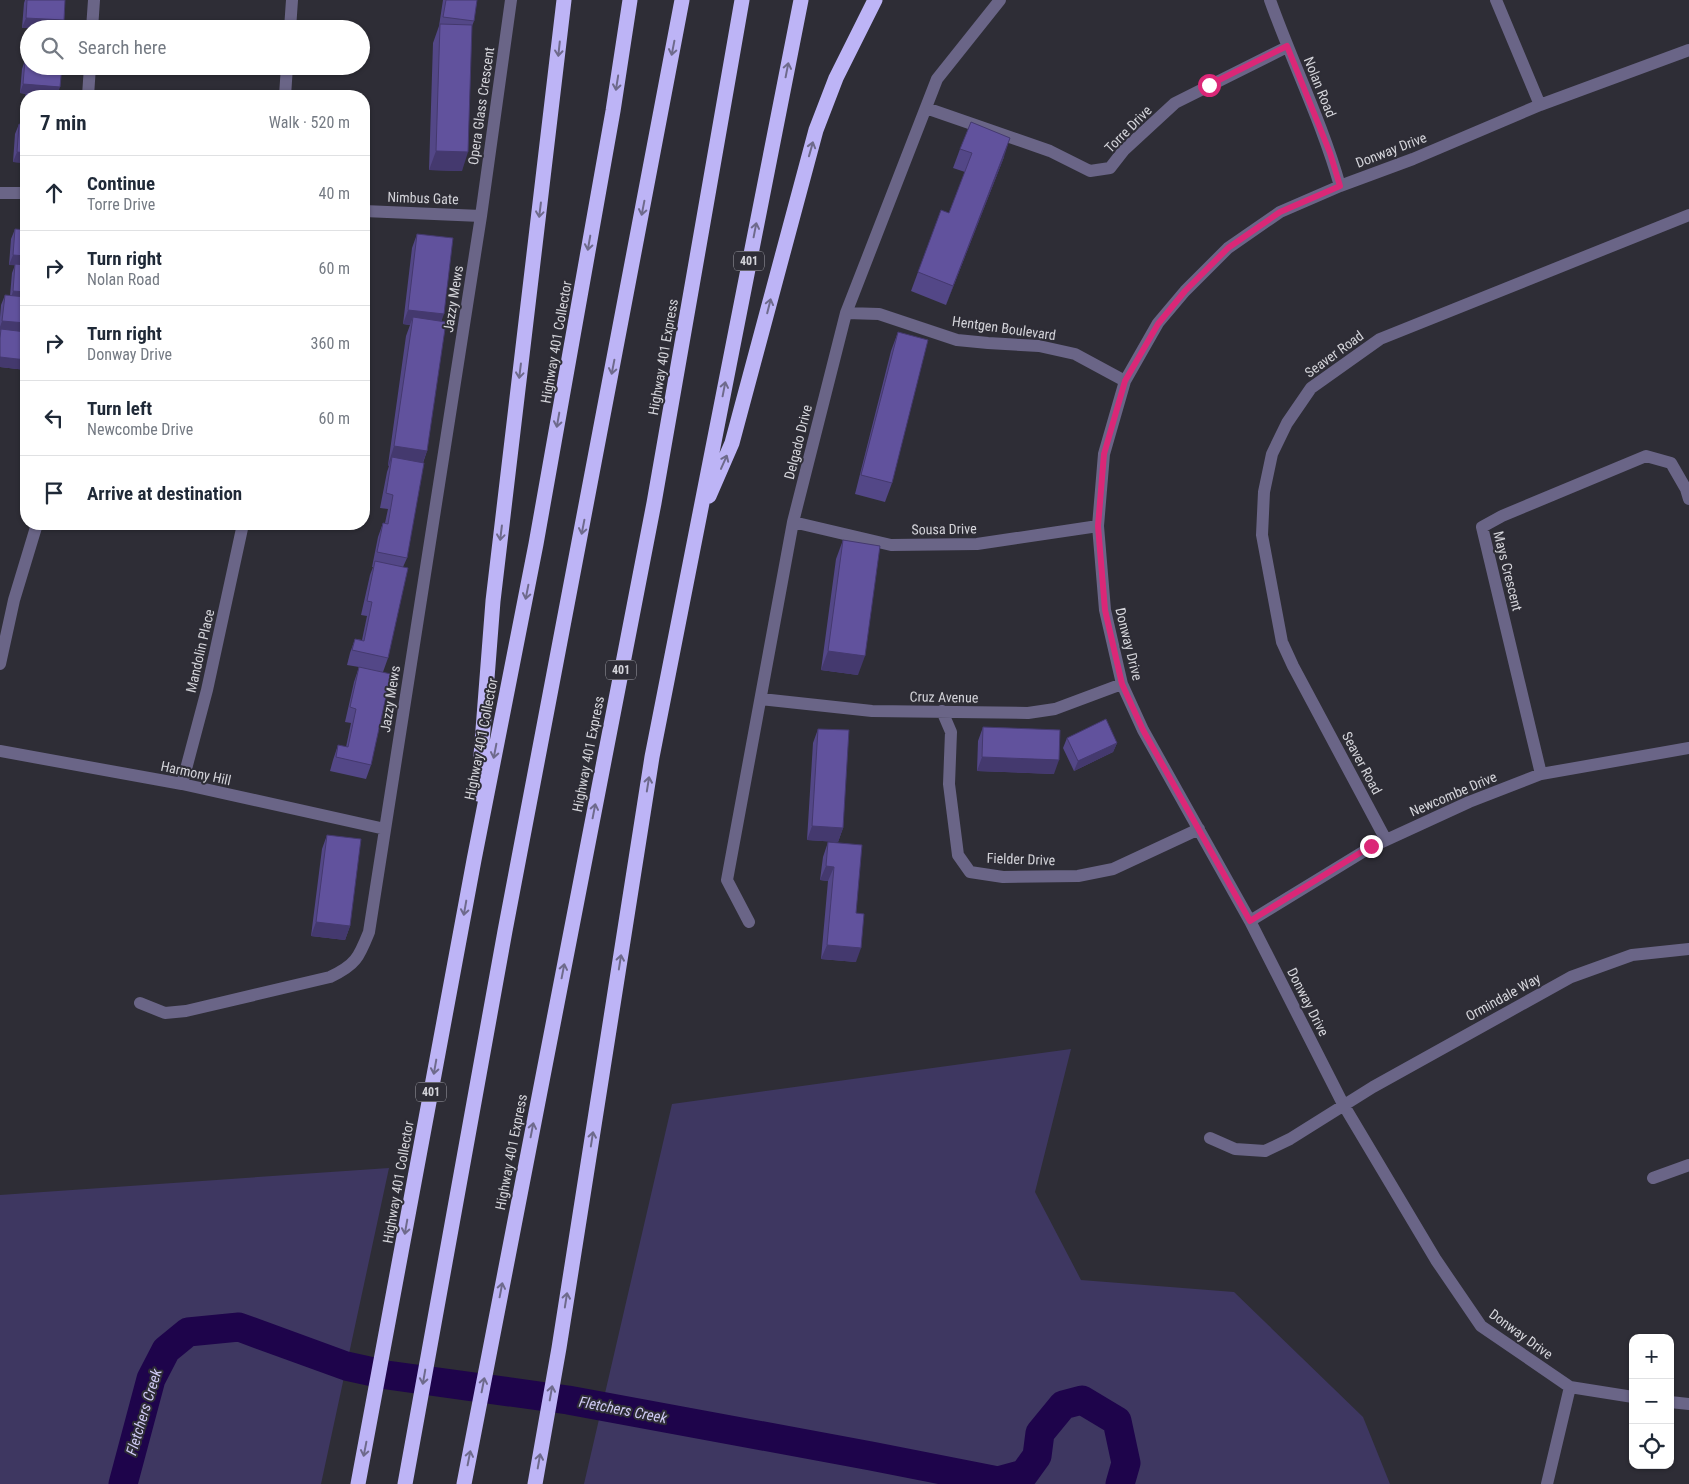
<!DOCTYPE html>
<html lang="en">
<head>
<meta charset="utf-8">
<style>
  :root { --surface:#fff; --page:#f2f2f3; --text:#1f2937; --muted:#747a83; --line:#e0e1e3 }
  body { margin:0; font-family:"Roboto Condensed",sans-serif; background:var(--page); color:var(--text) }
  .controls { position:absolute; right:15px; bottom:15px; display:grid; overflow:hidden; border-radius:10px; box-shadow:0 1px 4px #0004 }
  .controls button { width:45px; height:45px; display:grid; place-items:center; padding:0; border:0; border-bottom:1px solid var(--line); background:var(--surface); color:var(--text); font:25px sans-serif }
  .stop { position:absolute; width:15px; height:15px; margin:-11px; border:4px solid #db2777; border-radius:50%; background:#fff }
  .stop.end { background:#db2777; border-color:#fff; box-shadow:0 1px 5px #0008 }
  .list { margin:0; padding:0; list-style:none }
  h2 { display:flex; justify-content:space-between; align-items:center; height:65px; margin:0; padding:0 20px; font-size:21px }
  h2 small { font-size:16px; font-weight:400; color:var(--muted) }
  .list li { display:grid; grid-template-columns:32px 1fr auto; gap:15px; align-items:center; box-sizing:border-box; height:75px; padding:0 20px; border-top:1px solid var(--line) }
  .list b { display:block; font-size:19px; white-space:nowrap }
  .list p { margin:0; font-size:16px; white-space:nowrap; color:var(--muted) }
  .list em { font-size:16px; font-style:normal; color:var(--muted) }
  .icon { flex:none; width:28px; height:28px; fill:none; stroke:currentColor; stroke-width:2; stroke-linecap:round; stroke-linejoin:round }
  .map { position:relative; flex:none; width:1689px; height:1484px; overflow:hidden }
  .search { position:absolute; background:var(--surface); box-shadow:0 1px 4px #0004; left:20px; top:20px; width:350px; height:55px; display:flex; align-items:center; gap:12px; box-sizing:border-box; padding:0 18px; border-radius:28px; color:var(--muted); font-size:19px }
  .panel { position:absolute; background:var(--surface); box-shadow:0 1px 4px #0004; left:20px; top:90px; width:350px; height:440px; border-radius:20px }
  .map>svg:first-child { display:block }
  .green { fill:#3e3761 }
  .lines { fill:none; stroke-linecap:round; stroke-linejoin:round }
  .river { stroke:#1e044b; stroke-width:29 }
  .minor { stroke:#6a6587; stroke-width:12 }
  .highway { stroke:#bdb4f6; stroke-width:15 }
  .wall { fill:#534787 }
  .shaded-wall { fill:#44396e }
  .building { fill:#61529d; stroke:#44396e }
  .oneway { stroke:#6e6a8c }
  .route { stroke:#db2777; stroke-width:6 }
  .labels { text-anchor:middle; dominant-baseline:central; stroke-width:4; stroke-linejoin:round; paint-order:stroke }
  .shield { fill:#2e2d36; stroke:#a2a2a9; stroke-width:1 }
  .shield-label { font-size:12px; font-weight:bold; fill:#d4d4da }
  .street-label { font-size:14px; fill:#d4d4da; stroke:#2e2d36 }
  .water-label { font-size:15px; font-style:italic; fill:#cfcaf4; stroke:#2e2d36 }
</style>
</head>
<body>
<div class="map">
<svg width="1689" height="1484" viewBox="0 0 1689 1484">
  <rect width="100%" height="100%" fill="#2e2d36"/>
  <path class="green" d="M1071,1049l-36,143 46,88 153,12 129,125 27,67h-806l88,-380z
    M389,1168l-68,316h-321v-289z"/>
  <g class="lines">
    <path class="river" d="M123,1484l28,-105 15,-29 22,-18 51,-5 107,39 41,9 181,25 303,56 127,25 26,-7 13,-18 3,-23 23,-28 19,-5 35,21 9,42 -6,21"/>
    <path class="minor" d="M1270,0c22,62 52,122 70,186
      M1496,0l44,105
      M92,29l2,-29
      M290,29l2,-29
      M88,96l2,-30
      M285,96l2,-30
      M926,108l124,43 40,20 20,-3 14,-18 51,-47 112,-56
      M0,193h26
      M364,211l117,5
      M846,313l33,1 78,26 31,3 51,3 36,8 50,27
      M793,522l98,23 86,-1 121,-18
      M0,664l14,-64 23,-76
      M761,699l111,12 156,2 27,-4 67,-25
      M942,711l9,21 -2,52 9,71 12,17 33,5 75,-1 35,-7 86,-40
      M0,751l182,33 203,45
      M1541,774l-59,-247 20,-11 144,-60 25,7 15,26 3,10
      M182,784l25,-94 36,-166
      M1386,840l-93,-174 -11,-24 -20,-107 2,-43 8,-38 15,-31 24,-35 69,-49 309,-124
      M1250,921l121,-74 98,-45 72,-28 148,-26
      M749,922l-22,-42 66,-358 53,-209 91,-234 63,-79
      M140,1003l25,10 21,-2 144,-34c26,-12 29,-20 39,-45l112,-716 30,-216
      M1210,1138l25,11 30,2 25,-12 83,-52 198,-110 61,-22 57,-6
      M1653,1178l36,-13
      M1633,1397l-63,-10 -89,-61 -45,-66 -93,-156 -93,-183 -107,-191 -21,-46 -17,-74 -7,-84 6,-72 21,-73 33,-58 27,-32 43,-43 52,-36 60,-26 73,-27 127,-54 149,-55
      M1670,1402l19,2
      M1547,1484l23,-97"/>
    <path class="highway" d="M709,496l23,-53 84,-313 20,-52 39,-78
      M478,794l15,-193 71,-601
      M358,1484l116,-624 62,-316 77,-433 17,-111
      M405,1484l100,-553 177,-931
      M464,1484l190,-981 88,-503
      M535,1484l24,-136 93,-591 149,-757"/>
  </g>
  <path class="wall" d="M25,0h40l-1,20 -2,5 2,4h-35v-1h-7l2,-25z
    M443,0h34l-3,21 -2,5 -10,145 -33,-1 4,-127 6,-17z
    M29,30v36l-3,97 -13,-1 2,-28 4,-10h2l2,-21 3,-9 -6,-1 2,-24 3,-9h1l1,-26z
    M960,149l44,8 -58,148 -35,-14 7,-19 31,-59 16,-41 -12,-4z
    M15,229l11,1v140l-26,-3v-50l1,-12 4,-10 5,1 2,-23 3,-8h-6l2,-26z
    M417,234l25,87 -15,130 -4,12 -16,95 -4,9 -15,91 -5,14 -12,93 -5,14 -36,-8 3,-11 5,-15 8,2 5,-24 -6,-1 9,-40 5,-15 -12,-2 3,-12 5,-14 7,1 5,-24 -6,-1 9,-40 3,-8h-1l6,-30 5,-14h2l3,-14 -8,-1 7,-36 2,-6 -1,-1 18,-129 4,-11 -7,-1 9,-76z
    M898,332l-6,151 -7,19 -30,-8 36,-143z
    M843,540l15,135 -37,-5 15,-111z
    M983,727l71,47 -77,-3 1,-30z
    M818,729l25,99 -5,14 -31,-2 6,-97z
    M1067,738l50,5 -4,9 -39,19 -11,-23z
    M327,835l23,91 -5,14 -34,-4 11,-87z
    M828,842l28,71v49l-35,-3 7,-78 -8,-1 3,-23z"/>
  <path class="shaded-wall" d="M26,18l38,2 -3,9 -30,-5 -2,4h-7z
    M23,84l37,3 -3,9 -37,-3z
    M24,119h2v10l-5,-1z
    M1010,138l-6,19 -58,148 7,-19z
    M436,151l32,1 -6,19 -33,-1z
    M17,152l9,1v10l-13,-1z
    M13,255l13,1v10l-17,-1z
    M13,291l13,1v10l-16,-1z
    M408,310l36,4 -5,14 -26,-11 -3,8 -7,-1z
    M2,321l24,2v10l-26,-3v-3z
    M0,357l26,3v10l-26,-3z
    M394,446l33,5 -7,19 -28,-13 -3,9 -1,-1z
    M828,651l37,5 -7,19 -37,-5z
    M1117,743l-4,9 -39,19 4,-10z
    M982,757l77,3 -5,14 -77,-3z
    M812,826l31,2 -5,14 -31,-2z
    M826,866l8,1 -6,14 -8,-1z
    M316,922l34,4 -5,14 -34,-4z
    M827,945l34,3 -5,14 -35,-3z"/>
  <path class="building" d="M27,0h38l-1,20 -38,-2z
    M446,0h31l-3,21 -31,-4z
    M31,24l34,1 -1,4h-33z
    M440,24l32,1 -4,127 -32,-1z
    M25,60h4v6h33l-2,21 -37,-3z
    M26,93l34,3h-34v23h-2z
    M971,122l39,16 -57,148 -35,-14 23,-62 8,3 23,-60 -12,-4z
    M19,124l7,1v28l-9,-1z
    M15,229l11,1v26l-13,-1z
    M417,234l36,4 -9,76 -36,-4z
    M15,264l11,1v27l-13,-1z
    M5,295l21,2v26l-24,-2z
    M413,317l33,5 -19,129 -33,-5z
    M1,329l25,3v28l-26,-3v-19z
    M898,332l30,8 -36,143 -31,-8z
    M392,457l32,6 -17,95 -30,-6 6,-29 5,1 5,-29 -7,-2z
    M843,540l37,6 -15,110 -37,-5z
    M375,561l33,7 -20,90 -36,-8 3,-11 9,2 8,-39 -5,-1z
    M359,667l32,7 -20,91 -35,-8 2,-12 10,2 8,-38 -6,-2z
    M1106,719l11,24 -39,18 -11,-23z
    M983,727l77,3 -1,30 -77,-3z
    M818,729l31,1 -6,98 -31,-2z
    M327,835l34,4 -11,87 -34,-4z
    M828,842l34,3 -6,68 8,1 -3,34 -34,-3 7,-78 -8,-1z"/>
  <defs><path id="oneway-shaft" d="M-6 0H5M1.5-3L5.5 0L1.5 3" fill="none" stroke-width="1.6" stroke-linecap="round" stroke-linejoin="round" transform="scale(1.25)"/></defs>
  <g class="oneway">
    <use href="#oneway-shaft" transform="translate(673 48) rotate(101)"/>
    <use href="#oneway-shaft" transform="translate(559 49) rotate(96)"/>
    <use href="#oneway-shaft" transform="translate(787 70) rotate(-79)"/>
    <use href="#oneway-shaft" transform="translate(617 83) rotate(99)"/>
    <use href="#oneway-shaft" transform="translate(811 149) rotate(-74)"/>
    <use href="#oneway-shaft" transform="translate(643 208) rotate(101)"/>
    <use href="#oneway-shaft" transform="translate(540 210) rotate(97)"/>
    <use href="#oneway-shaft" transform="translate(755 230) rotate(-79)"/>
    <use href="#oneway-shaft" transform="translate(589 243) rotate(100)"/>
    <use href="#oneway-shaft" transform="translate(769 306) rotate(-76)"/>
    <use href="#oneway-shaft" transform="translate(613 367) rotate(101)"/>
    <use href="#oneway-shaft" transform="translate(520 371) rotate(97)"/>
    <use href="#oneway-shaft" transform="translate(724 389) rotate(-79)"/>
    <use href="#oneway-shaft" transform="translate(558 420) rotate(100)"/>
    <use href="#oneway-shaft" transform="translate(724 462) rotate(-66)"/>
    <use href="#oneway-shaft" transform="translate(583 527) rotate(101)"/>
    <use href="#oneway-shaft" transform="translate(501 533) rotate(97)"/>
    <use href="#oneway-shaft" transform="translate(527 592) rotate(101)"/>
    <use href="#oneway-shaft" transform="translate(495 751) rotate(101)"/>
    <use href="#oneway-shaft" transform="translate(648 784) rotate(-81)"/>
    <use href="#oneway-shaft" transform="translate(594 811) rotate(-79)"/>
    <use href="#oneway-shaft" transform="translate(465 908) rotate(100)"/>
    <use href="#oneway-shaft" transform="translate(620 962) rotate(-81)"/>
    <use href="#oneway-shaft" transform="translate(563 971) rotate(-79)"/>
    <use href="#oneway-shaft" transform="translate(435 1067) rotate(100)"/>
    <use href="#oneway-shaft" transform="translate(532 1130) rotate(-79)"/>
    <use href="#oneway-shaft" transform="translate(592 1139) rotate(-81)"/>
    <use href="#oneway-shaft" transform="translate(406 1227) rotate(100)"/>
    <use href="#oneway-shaft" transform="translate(501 1290) rotate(-79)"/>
    <use href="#oneway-shaft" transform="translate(566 1300) rotate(-81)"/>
    <use href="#oneway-shaft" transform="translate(424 1377) rotate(100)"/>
    <use href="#oneway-shaft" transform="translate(483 1385) rotate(-79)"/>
    <use href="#oneway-shaft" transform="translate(551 1393) rotate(-80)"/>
    <use href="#oneway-shaft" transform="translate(365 1449) rotate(101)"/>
    <use href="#oneway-shaft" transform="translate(469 1458) rotate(-79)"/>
    <use href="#oneway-shaft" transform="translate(539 1461) rotate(-80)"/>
  </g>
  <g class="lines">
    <path class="route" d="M1209,85l78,-39 43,107 10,33 -60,26 -52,36 -43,43 -27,33 -33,57 -21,73 -6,72 7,84 17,74 21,46 107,191 121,-75"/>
  </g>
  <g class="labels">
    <g class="shield">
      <rect x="734" y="251.5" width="30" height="19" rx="4"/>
      <rect x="606" y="660.5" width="30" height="19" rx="4"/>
      <rect x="416" y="1082.5" width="30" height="19" rx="4"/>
    </g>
    <g class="shield-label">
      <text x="749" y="261">401</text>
      <text x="621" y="670">401</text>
      <text x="431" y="1092">401</text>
    </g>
    <g class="street-label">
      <text transform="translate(1320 87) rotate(68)">Nolan Road</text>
      <text transform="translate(481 106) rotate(-82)">Opera Glass Crescent</text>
      <text transform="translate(1128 129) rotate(-45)">Torre Drive</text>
      <text transform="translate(1391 150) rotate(-21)">Donway Drive</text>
      <text transform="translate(423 198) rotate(2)">Nimbus Gate</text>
      <text transform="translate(453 299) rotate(-81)">Jazzy Mews</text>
      <text transform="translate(1004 328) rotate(8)">Hentgen Boulevard</text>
      <text transform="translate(556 342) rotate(-80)">Highway 401 Collector</text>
      <text transform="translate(1334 354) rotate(-36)">Seaver Road</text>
      <text transform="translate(663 357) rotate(-80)">Highway 401 Express</text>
      <text transform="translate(798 442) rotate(-76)">Delgado Drive</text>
      <text transform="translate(944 529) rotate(-1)">Sousa Drive</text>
      <text transform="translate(1508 571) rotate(76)">Mays Crescent</text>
      <text transform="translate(1129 644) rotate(76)">Donway Drive</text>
      <text transform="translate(200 651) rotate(-77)">Mandolin Place</text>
      <text transform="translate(944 697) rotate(1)">Cruz Avenue</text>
      <text transform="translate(390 699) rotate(-81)">Jazzy Mews</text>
      <text transform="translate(481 739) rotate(-79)">Highway 401 Collector</text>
      <text transform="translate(588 754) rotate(-79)">Highway 401 Express</text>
      <text transform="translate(1362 763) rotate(62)">Seaver Road</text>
      <text transform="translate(196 773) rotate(12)">Harmony Hill</text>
      <text transform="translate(1453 794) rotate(-23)">Newcombe Drive</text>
      <text transform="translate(1021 859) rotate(2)">Fielder Drive</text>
      <text transform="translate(1503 997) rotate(-29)">Ormindale Way</text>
      <text transform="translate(1308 1002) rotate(63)">Donway Drive</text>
      <text transform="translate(511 1152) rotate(-79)">Highway 401 Express</text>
      <text transform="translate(398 1182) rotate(-80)">Highway 401 Collector</text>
      <text transform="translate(1521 1334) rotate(36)">Donway Drive</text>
    </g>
    <g class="water-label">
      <text transform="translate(623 1410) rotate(11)">Fletchers Creek</text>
      <text transform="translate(144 1412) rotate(-73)">Fletchers Creek</text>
    </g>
  </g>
</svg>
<div class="controls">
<button>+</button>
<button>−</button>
<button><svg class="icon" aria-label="locate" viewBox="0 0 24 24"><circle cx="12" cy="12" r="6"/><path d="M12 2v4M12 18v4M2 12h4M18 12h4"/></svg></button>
</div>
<div class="stop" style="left:1209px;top:85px"></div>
<div class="stop end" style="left:1371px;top:846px"></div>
<div class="search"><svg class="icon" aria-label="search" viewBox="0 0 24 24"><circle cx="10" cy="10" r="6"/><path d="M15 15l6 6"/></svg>Search here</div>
<section class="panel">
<h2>7 min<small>Walk · 520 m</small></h2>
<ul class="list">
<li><svg class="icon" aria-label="ahead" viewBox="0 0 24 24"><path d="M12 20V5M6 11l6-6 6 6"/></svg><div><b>Continue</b><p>Torre Drive</p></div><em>40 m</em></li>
<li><svg class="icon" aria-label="right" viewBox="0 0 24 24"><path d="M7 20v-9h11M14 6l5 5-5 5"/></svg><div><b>Turn right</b><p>Nolan Road</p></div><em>60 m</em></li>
<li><svg class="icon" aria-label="right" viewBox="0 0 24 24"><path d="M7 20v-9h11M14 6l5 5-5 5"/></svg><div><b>Turn right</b><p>Donway Drive</p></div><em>360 m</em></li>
<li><svg class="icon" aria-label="left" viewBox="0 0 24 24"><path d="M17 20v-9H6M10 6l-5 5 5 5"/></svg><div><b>Turn left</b><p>Newcombe Drive</p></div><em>60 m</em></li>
<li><svg class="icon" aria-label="arrive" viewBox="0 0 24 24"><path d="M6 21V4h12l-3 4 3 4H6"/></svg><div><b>Arrive at destination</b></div></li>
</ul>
</section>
</div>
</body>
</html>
